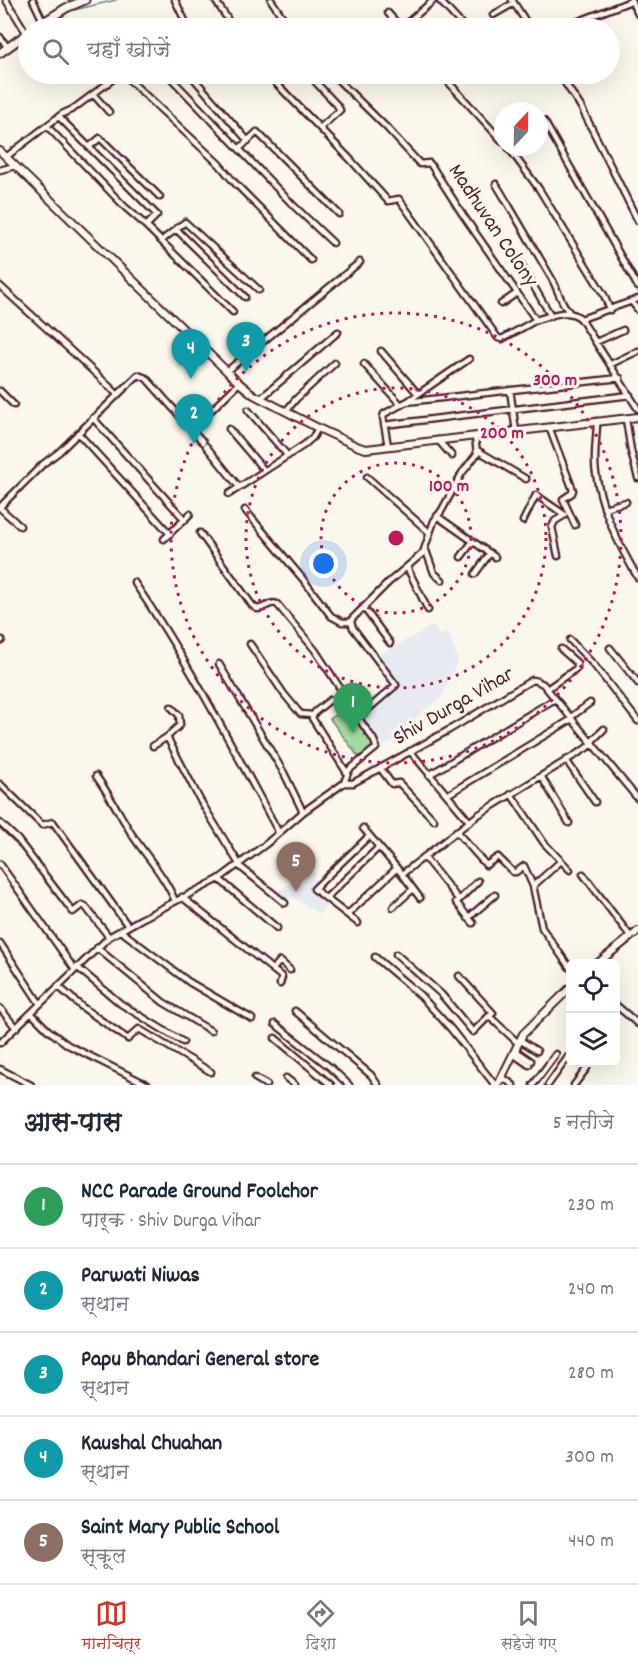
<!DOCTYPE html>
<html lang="hi">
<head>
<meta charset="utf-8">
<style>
  :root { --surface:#fff; --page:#f6f6f7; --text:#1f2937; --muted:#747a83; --line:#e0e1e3; --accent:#d93025 }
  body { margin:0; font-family:Dekko,"Playpen Sans Deva",sans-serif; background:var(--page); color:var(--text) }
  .controls { position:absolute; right:18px; bottom:18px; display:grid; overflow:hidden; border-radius:9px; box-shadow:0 6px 24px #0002 }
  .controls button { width:54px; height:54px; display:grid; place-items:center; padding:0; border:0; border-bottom:2px solid var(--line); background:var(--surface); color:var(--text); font:30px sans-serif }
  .compass { position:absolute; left:494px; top:102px; width:54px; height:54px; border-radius:50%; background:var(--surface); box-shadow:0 6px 24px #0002; rotate:22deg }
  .you { position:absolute; left:324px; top:564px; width:21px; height:21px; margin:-15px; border:4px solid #fff; border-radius:50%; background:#1a73e8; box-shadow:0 0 0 9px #1a73e833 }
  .badge { display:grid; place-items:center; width:39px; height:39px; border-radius:50%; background:var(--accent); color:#fff; font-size:20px; font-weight:700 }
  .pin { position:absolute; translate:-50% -50px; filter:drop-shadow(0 2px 3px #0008) }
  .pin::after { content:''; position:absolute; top:32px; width:21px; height:18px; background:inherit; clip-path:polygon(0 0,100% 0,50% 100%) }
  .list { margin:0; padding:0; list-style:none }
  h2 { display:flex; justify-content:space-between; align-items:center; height:78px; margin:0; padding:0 24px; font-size:26px }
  h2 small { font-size:20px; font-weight:400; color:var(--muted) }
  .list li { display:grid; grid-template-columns:39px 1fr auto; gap:18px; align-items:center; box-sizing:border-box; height:84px; padding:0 24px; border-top:2px solid var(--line) }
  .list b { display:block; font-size:22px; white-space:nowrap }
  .list p { margin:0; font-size:20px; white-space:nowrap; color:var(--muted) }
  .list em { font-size:20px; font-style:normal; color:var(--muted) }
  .icon { flex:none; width:33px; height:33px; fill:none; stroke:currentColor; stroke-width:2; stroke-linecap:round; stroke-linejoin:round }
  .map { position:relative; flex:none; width:638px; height:1085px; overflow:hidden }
  .search { position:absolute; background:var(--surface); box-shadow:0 6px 24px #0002; left:18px; right:18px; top:18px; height:66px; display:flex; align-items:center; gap:15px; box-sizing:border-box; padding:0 21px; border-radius:33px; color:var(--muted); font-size:22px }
  .sheet { height:498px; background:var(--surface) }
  nav { display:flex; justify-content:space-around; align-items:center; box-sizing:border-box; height:84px; border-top:2px solid var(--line); background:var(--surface); font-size:16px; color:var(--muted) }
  nav a { display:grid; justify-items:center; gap:3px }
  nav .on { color:var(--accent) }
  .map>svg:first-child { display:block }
  .built { fill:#e7ebf1 }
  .park { fill:url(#park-crowns); stroke:#767e66; stroke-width:1.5 }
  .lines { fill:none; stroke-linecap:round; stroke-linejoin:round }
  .stream { stroke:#668393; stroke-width:1.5 }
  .minor-casing { stroke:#4a1f2b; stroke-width:9 }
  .tertiary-casing { stroke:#4a1f2b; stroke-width:10 }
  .secondary-casing { stroke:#4a1f2b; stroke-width:11 }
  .minor { stroke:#fbf7ec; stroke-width:4.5 }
  .tertiary { stroke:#fbf7ec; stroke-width:6 }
  .secondary { stroke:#fbf7ec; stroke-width:7 }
  .ring { fill:none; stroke:#c2185b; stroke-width:3; stroke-dasharray:3 6 }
  .labels { text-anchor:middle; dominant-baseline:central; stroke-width:6; stroke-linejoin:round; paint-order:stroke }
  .street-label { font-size:22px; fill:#4a1f2b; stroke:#fbf7ec }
  .centre { fill:#c2185b; stroke:#fbf7ec; stroke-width:3 }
  .ring-label { font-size:18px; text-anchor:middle; font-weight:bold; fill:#c2185b; stroke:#fbf7ec; stroke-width:6; stroke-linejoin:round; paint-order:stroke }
</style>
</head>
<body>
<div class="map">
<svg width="638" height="1085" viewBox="0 0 638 1085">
  <defs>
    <pattern id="park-crowns" width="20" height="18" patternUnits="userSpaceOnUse" patternTransform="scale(1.5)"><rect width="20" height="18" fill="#a3dca1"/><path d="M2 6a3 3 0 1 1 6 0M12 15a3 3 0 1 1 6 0" fill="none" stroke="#8ebc8b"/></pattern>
  </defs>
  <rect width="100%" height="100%" fill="#fbf7ec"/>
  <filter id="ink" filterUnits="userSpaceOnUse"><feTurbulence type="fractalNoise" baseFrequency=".0167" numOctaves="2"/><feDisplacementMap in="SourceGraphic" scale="12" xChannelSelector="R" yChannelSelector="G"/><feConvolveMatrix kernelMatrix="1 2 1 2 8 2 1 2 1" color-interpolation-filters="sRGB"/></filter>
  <g filter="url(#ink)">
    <path class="built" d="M434,625l5,10 10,-3 9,27 -6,15 -11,24 -17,12 -19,21 -23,17 -20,-28v-5l37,-30 -23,-29z
      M310,868l6,6 -3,3 4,4 -6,9 17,12 -8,12 -29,-18 -5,6 -10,-9 5,-5 1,1z"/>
    <path class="park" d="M349,706l7,8 1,8 17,22 -2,6 -12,9 -30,-40z"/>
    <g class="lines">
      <path class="stream" d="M44,28l26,-17 46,-11
        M0,58l28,-19"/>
      <g class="minor-casing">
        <path id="minor" d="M6,0l21,34
          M33,0l10,21
          M175,0l11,23 4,5
          M215,0l12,18 -1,6 3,4
          M271,0l19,28
          M439,0l26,28
          M512,0l18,28
          M631,0l7,14
          M388,13l13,15
          M493,15l21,-12
          M401,28l33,-28
          M561,28l70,-27
          M0,37l8,11
          M123,74l96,90 14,17 78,79
          M167,74l127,132 39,37
          M190,74l58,67
          M267,74l82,84 39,43 11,-2 99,139 4,1 34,-19
          M308,74l29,31 3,5 -20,18
          M332,74l55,54 33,36 9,-1 2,2 32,50 73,105c14,-4 33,-13 45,-1
          M441,74l62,68
          M559,74l22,33 57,114
          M93,94l16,18
          M59,117l98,98 -11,11
          M544,121l94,166
          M47,126l78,81 16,14 92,91
          M89,147l11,-9 60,59
          M508,147l31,42 65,106 6,15
          M239,149l18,-17 82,82
          M6,157l56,-43 11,-5 47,-35
          M0,170l15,-4
          M496,184c19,31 37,63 56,95 6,11 9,24 17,33
          M176,229l69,68
          M161,241l24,-19 74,68
          M516,256l35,60
          M0,286c39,36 79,71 117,108
          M638,299l-57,20 57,90
          M632,302l6,8
          M501,304l16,-11
          M596,342l27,-12
          M381,351l37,43
          M364,364l37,41
          M611,364l27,-13
          M227,371l133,-109
          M510,390l6,41
          M0,391l14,14
          M261,398l77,-66
          M408,401l61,-42
          M248,410l40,46
          M286,411l10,-12 39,-36
          M93,418l92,102
          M626,419l5,32 7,27
          M597,421c0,16 -4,37 -1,52 5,37 23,72 42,105
          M384,425l246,-30
          M549,427l24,63 -1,3 -9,6 12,26
          M192,429l47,-46
          M229,429l35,41
          M78,433l92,101
          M438,440l14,16
          M206,446l33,41
          M388,446l-5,-29 1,-3 22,-12 214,-24
          M477,450l49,29
          M367,477l63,56
          M229,494l75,-49 9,-8 5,-9
          M0,507l43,-43 16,-12 79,-77 8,3 57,64
          M0,508l20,18
          M604,508l22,-6
          M245,510l57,68 29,38 11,6h9
          M437,516l58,41
          M523,521l13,-26 29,20
          M200,533l52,72 5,4c8,0 12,-8 20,-5l38,46 44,67
          M164,539l26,-25
          M425,548l9,25 8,7
          M558,556l-6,-29 3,-6 10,-6
          M461,557l12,-16
          M407,567l21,43
          M475,574l15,-21
          M134,582c55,80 99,166 145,251
          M364,608l26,35
          M570,640l24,25 44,56
          M0,642l2,-2
          M250,644l34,50 14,17 3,3 11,1
          M610,648l28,35
          M219,664l65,109 19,39
          M547,689l30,-21v-5l-16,-14
          M330,700l-15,12 -3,6 35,55
          M571,717l19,-14
          M167,737l33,63 39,64
          M591,742l13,-13
          M153,746l14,-9 13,-12 -1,-10 -8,-8
          M410,751l59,70
          M566,760l29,42
          M380,768l12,16 7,-1 35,37
          M429,775l126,-76
          M96,776c13,18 23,37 35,57 14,22 34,43 44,68
          M541,776l28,47
          M344,783h9l13,-7 83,-46 83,-50 5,1 6,3 95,115
          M0,784l42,41 11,-3 75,104
          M511,794l33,49 26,27
          M447,795l125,-76
          M0,823l18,17 55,72 9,-7 3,1 24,31
          M363,828l39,46 18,24
          M456,831l30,34 12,-8 15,15h3l8,-6 9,20 9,42 28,40
          M424,857l35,43 -3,2 17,21
          M0,864l75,106
          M238,865l47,38
          M402,874l76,-59 115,-71
          M583,874l48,63
          M219,879l58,49
          M533,886l28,-25
          M182,897l100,80 -2,7
          M326,898l52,-50
          M459,900l19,-19
          M393,907l20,-18
          M348,914l49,-46
          M468,918l27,-23
          M358,923l-44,-34 55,-53
          M121,931l68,51 63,37
          M0,943l40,61
          M97,948l66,54 48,29
          M396,954l45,40 32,38 16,-16 29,27
          M375,957l45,38 31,34 44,56
          M77,967l44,37 62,38
          M273,969l7,-8 10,9
          M459,976l34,37 -3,3
          M58,986l24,21 46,32 11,-10 72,43
          M616,1005l22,19
          M0,1008l16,20
          M295,1011l76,64 7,10
          M31,1013l17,17 20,15 80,40
          M275,1024l56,44 18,17
          M275,1038l56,47
          M520,1040l17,11
          M0,1043l109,-106 32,-18 78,-40 47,-35 37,-32 41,-29 5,-13 27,-22c0,-11 -14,-20 -17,-31l37,-32 -43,-57 -2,-6 1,-3 37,-37 34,-29 11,-32 8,-11 20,-37 15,-19 -2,-18
          M515,1050l16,11
          M513,1054l16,11
          M0,1069l31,16
          M502,1077l11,8
          M255,1078l12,7
          M286,1078l9,7
          M533,1085l23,-31
          M548,1085l20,-28
          M574,1085l13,-17"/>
      </g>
      <g class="tertiary-casing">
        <path id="tertiary" d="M0,151l239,232 15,12 64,33 41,19 7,2 272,-32
          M598,963l40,-32
          M498,1085l25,-51 47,-46"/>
      </g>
      <g class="secondary-casing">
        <path id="secondary" d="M34,28l32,-20 19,-8
          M0,53l28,-20"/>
      </g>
      <use href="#minor" class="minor"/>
      <use href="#tertiary" class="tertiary"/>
      <use href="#secondary" class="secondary"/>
    </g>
  </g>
  <g class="ring">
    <circle cx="396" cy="538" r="75"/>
    <circle cx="396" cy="538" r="150"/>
    <circle cx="396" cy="538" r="225"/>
  </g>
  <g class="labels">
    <g class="street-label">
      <text transform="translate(492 226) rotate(56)">Madhuvan Colony</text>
      <text transform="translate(454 707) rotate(-30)">Shiv Durga Vihar</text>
    </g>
  </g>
  <circle cx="396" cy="538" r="9" class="centre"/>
  <g class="ring-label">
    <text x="555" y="385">300 m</text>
    <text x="502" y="438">200 m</text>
    <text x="449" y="491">100 m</text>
  </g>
</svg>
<div class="controls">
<button><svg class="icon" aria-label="locate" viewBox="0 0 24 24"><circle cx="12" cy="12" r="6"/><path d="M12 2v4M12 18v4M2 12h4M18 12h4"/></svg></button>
<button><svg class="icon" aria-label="layers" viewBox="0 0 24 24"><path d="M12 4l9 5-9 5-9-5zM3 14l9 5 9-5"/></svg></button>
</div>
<svg class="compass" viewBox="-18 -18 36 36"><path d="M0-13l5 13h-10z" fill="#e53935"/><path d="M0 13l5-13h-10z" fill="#747a83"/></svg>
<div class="you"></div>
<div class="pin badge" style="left:353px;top:733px;background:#2e9e5b">1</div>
<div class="pin badge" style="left:194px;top:444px;background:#0f9aa8">2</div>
<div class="pin badge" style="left:246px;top:372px;background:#0f9aa8">3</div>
<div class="pin badge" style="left:191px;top:379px;background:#0f9aa8">4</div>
<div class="pin badge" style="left:296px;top:892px;background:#8d6e63">5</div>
<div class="search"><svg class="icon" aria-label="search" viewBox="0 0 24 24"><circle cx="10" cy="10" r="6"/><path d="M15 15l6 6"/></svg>यहाँ खोजें</div>
</div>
<section class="sheet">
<h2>आस-पास<small>5 नतीजे</small></h2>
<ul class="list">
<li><span class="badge" style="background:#2e9e5b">1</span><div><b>NCC Parade Ground Foolchor</b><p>पार्क · Shiv Durga Vihar</p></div><em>230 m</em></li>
<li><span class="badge" style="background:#0f9aa8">2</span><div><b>Parwati Niwas</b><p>स्थान</p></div><em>240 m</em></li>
<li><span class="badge" style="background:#0f9aa8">3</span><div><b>Papu Bhandari General store</b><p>स्थान</p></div><em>280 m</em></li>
<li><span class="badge" style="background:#0f9aa8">4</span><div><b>Kaushal Chuahan</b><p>स्थान</p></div><em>300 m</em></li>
<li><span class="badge" style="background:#8d6e63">5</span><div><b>Saint Mary Public School</b><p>स्कूल</p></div><em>440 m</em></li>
</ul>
</section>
<nav>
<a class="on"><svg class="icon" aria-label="map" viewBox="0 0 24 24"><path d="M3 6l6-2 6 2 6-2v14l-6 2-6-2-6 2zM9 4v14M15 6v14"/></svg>मानचित्र</a>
<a><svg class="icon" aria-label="directions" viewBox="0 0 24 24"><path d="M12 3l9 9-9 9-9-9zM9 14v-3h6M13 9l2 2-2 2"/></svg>दिशा</a>
<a><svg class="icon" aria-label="saved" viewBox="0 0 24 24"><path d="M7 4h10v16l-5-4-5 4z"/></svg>सहेजे गए</a>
</nav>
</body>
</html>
